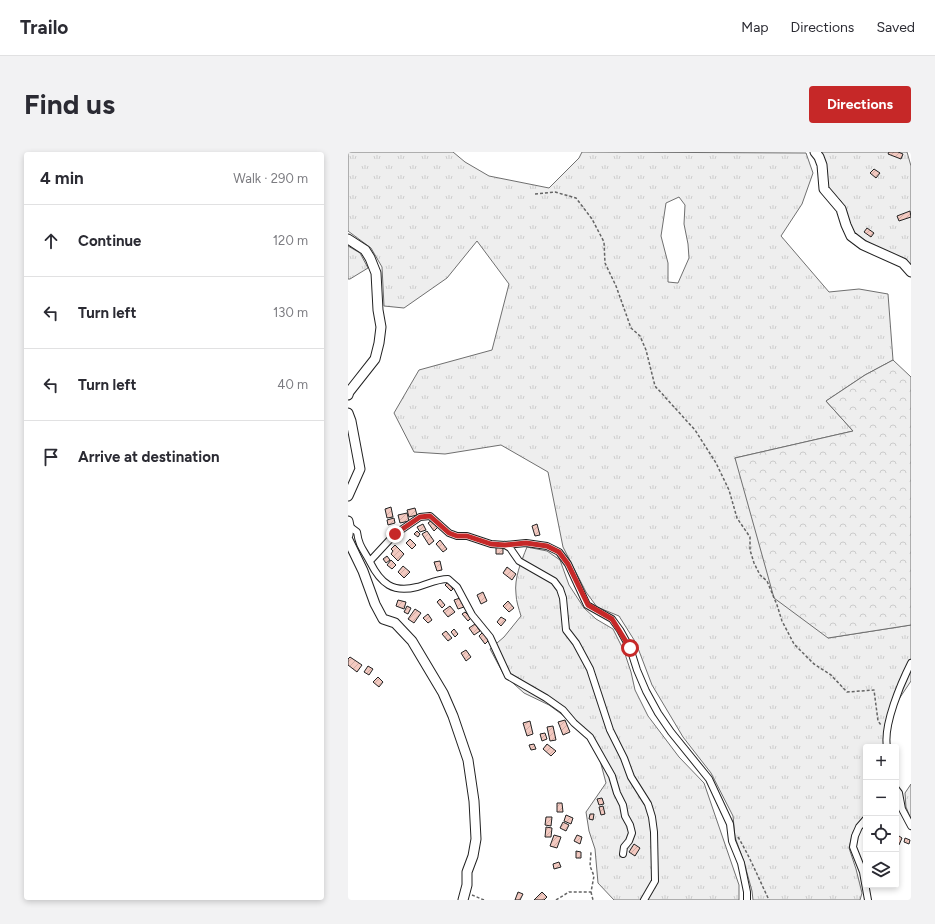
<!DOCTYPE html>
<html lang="en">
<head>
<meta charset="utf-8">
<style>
  :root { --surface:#fff; --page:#f2f2f3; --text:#2b2b33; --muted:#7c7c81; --line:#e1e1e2; --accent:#c62828 }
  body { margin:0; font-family:Figtree,sans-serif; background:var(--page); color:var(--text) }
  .controls { position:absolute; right:12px; bottom:12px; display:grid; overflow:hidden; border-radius:4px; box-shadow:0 2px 6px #0003 }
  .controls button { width:36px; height:36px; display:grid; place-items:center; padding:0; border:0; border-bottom:1px solid var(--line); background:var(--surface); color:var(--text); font:20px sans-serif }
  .stop { position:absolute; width:12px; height:12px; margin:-9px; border:3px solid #c62828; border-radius:50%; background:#fff }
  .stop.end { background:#c62828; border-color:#fff; box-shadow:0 1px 4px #0008 }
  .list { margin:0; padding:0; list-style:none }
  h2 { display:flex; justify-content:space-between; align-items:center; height:52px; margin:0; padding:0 16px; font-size:17px }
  h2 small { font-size:13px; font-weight:400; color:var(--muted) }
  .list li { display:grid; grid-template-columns:26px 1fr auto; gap:12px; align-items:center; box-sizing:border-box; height:72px; padding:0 16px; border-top:1px solid var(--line) }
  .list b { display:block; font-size:15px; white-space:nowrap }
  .list em { font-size:13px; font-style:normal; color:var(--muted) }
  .icon { flex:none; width:22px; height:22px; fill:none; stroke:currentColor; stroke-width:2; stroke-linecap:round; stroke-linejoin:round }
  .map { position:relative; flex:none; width:563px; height:748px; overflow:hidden; border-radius:4px }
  header { display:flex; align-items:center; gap:24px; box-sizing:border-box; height:56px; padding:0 20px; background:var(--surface); border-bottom:1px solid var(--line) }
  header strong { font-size:19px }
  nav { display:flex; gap:22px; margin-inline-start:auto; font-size:14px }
  .intro { display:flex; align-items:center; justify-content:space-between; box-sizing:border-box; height:96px; padding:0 24px }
  h1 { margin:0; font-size:28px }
  .button { padding:10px 18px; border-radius:4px; background:var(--accent); color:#fff; font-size:14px; font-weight:700 }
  main { display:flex; gap:24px; padding:0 24px }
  aside { flex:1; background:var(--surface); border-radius:4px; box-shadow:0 2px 6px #0003 }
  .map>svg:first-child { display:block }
  .grass { fill:url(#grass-tufts); stroke:#6f6f6f; fill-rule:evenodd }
  .forest { fill:url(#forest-crowns); stroke:#6f6f6f }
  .building { fill:url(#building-hatch); stroke:#222 }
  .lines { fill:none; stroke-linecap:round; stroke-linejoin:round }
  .street-casing { stroke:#222; stroke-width:8 }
  .secondary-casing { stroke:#222; stroke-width:11 }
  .path { stroke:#646464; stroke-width:1.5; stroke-dasharray:3 2; stroke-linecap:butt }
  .street { stroke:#fff; stroke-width:6 }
  .secondary { stroke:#fff; stroke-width:9 }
  .route { stroke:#c62828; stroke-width:5 }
</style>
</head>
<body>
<header>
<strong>Trailo</strong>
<nav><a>Map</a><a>Directions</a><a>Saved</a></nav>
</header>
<div class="intro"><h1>Find us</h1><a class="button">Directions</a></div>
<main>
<aside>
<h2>4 min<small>Walk · 290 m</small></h2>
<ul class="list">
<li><svg class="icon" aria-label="ahead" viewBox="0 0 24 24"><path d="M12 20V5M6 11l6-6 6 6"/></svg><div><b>Continue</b></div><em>120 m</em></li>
<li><svg class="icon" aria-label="left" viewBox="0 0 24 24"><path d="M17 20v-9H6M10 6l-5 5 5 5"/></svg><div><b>Turn left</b></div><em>130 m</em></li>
<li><svg class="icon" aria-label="left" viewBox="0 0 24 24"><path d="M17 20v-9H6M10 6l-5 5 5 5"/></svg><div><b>Turn left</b></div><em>40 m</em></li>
<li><svg class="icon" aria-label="arrive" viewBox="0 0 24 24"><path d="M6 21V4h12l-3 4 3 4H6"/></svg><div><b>Arrive at destination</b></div></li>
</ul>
</aside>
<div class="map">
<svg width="563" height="748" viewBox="0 0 563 748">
  <defs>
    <pattern id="grass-tufts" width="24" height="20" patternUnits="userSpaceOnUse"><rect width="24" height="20" fill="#eee"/><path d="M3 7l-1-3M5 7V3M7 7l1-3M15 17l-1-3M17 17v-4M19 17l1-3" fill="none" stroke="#ccc"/></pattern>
    <pattern id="forest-crowns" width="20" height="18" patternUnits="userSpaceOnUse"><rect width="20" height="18" fill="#eee"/><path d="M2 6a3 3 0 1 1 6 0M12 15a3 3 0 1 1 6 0" fill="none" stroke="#ccc"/></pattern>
    <pattern id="building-hatch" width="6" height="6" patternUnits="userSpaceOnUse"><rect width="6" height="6" fill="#f3c9c0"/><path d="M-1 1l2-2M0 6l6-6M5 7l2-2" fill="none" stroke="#d0aca5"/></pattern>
  </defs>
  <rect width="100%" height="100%" fill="#fff"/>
  <path class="grass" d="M0,0h105l12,10 24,14 60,12 30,-30 3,-6 224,1 7,20 -11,31 -21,32 48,56 30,-3 29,5 5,66 -28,15 -39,26 27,30 -118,27 93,180 83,-13v56l-24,36 -2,30h-19v66l-13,19 -4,16 7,21 6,24 -2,7h-107l-1,-9 -8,-29 -9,-25 -2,-21 -22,-43 -28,-36 -31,-52 -16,-42 -17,-27 -22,-9 -11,-15 -23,-45 -15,-75 -47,-27 -56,9 -31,-2 -20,-39 25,-43 73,-20 17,-66 -32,-43 -30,37 -43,30 -20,-2 -2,-39 -11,-19 -23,-17zM331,45l6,8 -1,19 4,20 1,14 -11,25 -10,-1v-19l-7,-27 5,-33z
    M469,0h90l4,14v101l-50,-29 -12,-11 -2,-12 -6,-14 -14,-14z
    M0,94l12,7 8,15 -18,11h-2z
    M179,395l20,4 13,9 9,25 15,23 12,11 17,10 11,22 7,21 4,18 13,26 31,41 25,26 35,102v15h-125l-16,-17 -3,-34 -6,-18 -3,-19 20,-29 -9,-34 -24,-25 -13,-11 -11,-8 -25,-12 -20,-18 -14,-26 14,-12 17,-21c-2,-7 -5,-15 -5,-22 -2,-16 5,-32 11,-47z
    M563,632v35l-5,-12 -1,-14z"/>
  <path class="forest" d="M545,208l18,17v248l-83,13 -54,-40 -39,-140 118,-27 -27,-30 39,-26z"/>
  <path class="building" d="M541,0h9l5,2 -2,5 -13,-5z
    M526,17l6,4 -4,5 -6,-5z
    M562,59l1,6 -12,4 -2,-5z
    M519,76l7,5 -3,4 -7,-5z
    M43,355l2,10 -6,1 -2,-9z
    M67,356l2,7 -8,2 -2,-7z
    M59,361l2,8 -9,2 -2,-8z
    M46,366l1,5 -7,2 -1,-5z
    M84,368l6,7 -4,4 -6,-8z
    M75,372l3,6 -6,2 -3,-5z
    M189,372l3,11 -5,1 -3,-10z
    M69,379l3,3 -2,3 -4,-3z
    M79,379l7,10 -5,4 -7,-11z
    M62,387l6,6 -4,4 -6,-6z
    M92,388l7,9 -4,3 -7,-8z
    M47,393l9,9 -6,7 -7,-7 2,-3 -2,-2z
    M148,395h7v7h-7z
    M39,404l3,4 -4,3 -3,-4z
    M43,408l5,5 -4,4 -5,-4z
    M92,409l2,9 -5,1 -3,-9z
    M55,414l7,6 -6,6 -6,-6z
    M159,415l9,7 -4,6 -9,-7z
    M100,430l5,7 -2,2 -6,-6z
    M135,440l4,9 -6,3 -4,-9z
    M112,446l4,9 -6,2 -4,-9z
    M92,447l5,6 -3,3 -5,-6z
    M50,448l8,2 -2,7 -8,-3z
    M160,449l6,7 -5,4 -6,-6z
    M59,454l4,2 -3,6 -4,-2z
    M102,454l5,6 -7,5 -5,-6z
    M67,457l6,4 -7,10 -6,-4z
    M117,460l6,6 -3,3 -6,-7z
    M80,462l4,6 -4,3 -5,-5z
    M153,465l5,3 -5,6 -4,-4z
    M127,472l5,7 -6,4 -5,-7z
    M106,477l4,5 -3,3 -4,-5z
    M98,479l6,7 -4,3 -6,-7z
    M135,480l6,8 -4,4 -6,-8z
    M118,498l5,7 -5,4 -5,-8z
    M2,505l12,8 -5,7 -9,-7v-6z
    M20,514l5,3 -4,6 -5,-3z
    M30,525l5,5 -4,5 -6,-5z
    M217,568l5,12 -7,3 -5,-13z
    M182,569l3,13 -6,2 -4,-13z
    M205,574l3,14 -6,1 -3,-14z
    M197,581l2,6 -5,2 -2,-7z
    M186,592l2,5 -5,1 -2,-5z
    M199,592l9,7 -5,5 -8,-7z
    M254,646l2,6 -5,1 -2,-6z
    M209,651h5l1,9h-6z
    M255,654l2,8 -4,1 -2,-8z
    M242,662h4l-1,6 -4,-1z
    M218,663l7,3 -2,6 -7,-3z
    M198,665h6l-1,9 -6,-1z
    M215,670l6,3 -3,6 -6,-3z
    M198,675l6,1 -1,9h-6z
    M548,682l6,4 -3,7 -3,-2z
    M206,683l7,2 -4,11 -7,-2z
    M229,683l5,2 -2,7 -6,-3z
    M557,686l5,2 -1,4 -5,-2z
    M286,692l6,4 -5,8 -6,-4z
    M228,699l5,1v6h-5z
    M211,710l2,5 -7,2 -1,-5z
    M170,740l5,2 -3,6h-5z
    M194,740l5,5 -3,3h-10z"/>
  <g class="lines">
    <g class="street-casing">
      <path id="street" d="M1,374l8,6c2,15 7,18 13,30 11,22 23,31 47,25 11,-3 20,-8 31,-8l9,8 15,28 18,22 18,39 38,22 17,12 11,13 16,14 22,39 5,17 6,12 2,11 5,9 2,8 -3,8 -5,6 -1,7
        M157,393l5,3 9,13 35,20 6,8 3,9 3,32 10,13 14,26 20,61 14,28 7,19 17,27 4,13 2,15 1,49 -11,19
        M22,409l25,-27 25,-17 10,-1 19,17 8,3h10l24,8 14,1 21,-2 21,3 12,6 9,12 19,41 25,14 8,11 10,18 7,22 9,21 12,22 13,19 38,47 21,45 2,17 9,22 6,29v8
        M539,595c-4,-22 14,-64 24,-84
        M548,637l3,4 3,16 9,17
        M518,667l-7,8 -4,9 -2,11 10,25 5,28"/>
    </g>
    <g class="secondary-casing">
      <path id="secondary" d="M467,0l4,5 3,8 2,24 17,20 5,16 5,11 12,9 40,18 8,9
        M0,87l17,11 5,8 6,15 2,37 3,17 -2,16 -4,16 -26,33 -1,3
        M0,261l3,8 9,48 -12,27
        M0,369l1,5 -1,9
        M0,388l15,31 12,33 8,15 12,4 17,18 31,52 10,23 15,44 6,41 2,38 -3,17 -6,16v13l-4,15"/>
    </g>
    <path class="path" d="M187,42l20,-2 21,6 16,21 12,23 1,21 11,23 15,42 9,8 6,14 9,36 40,44 21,33 13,27 8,28 13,19v13l4,13 6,12 7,6 10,24 5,16 12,23 20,20 17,11 16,17 27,-2 4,31 3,4
      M390,685c12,20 21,42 31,63
      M243,740l2,8
      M124,743l12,5
      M208,748l13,-8h22l3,-16 -4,-10 1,-14"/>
    <use href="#street" class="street"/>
    <use href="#secondary" class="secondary"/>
  </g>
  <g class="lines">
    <path class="route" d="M47,382l25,-17 10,-1 19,17 8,3h10l24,8 14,1 21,-2 21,3 12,6 9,12 20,41 24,14 18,29"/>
  </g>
</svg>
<div class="controls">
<button>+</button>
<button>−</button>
<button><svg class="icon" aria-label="locate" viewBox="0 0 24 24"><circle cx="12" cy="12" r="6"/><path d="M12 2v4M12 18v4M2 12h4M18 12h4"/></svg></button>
<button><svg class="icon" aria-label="layers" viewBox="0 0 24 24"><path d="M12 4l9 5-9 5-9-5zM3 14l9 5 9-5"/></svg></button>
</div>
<div class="stop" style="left:282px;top:496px"></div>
<div class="stop end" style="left:47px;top:382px"></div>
</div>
</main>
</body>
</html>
